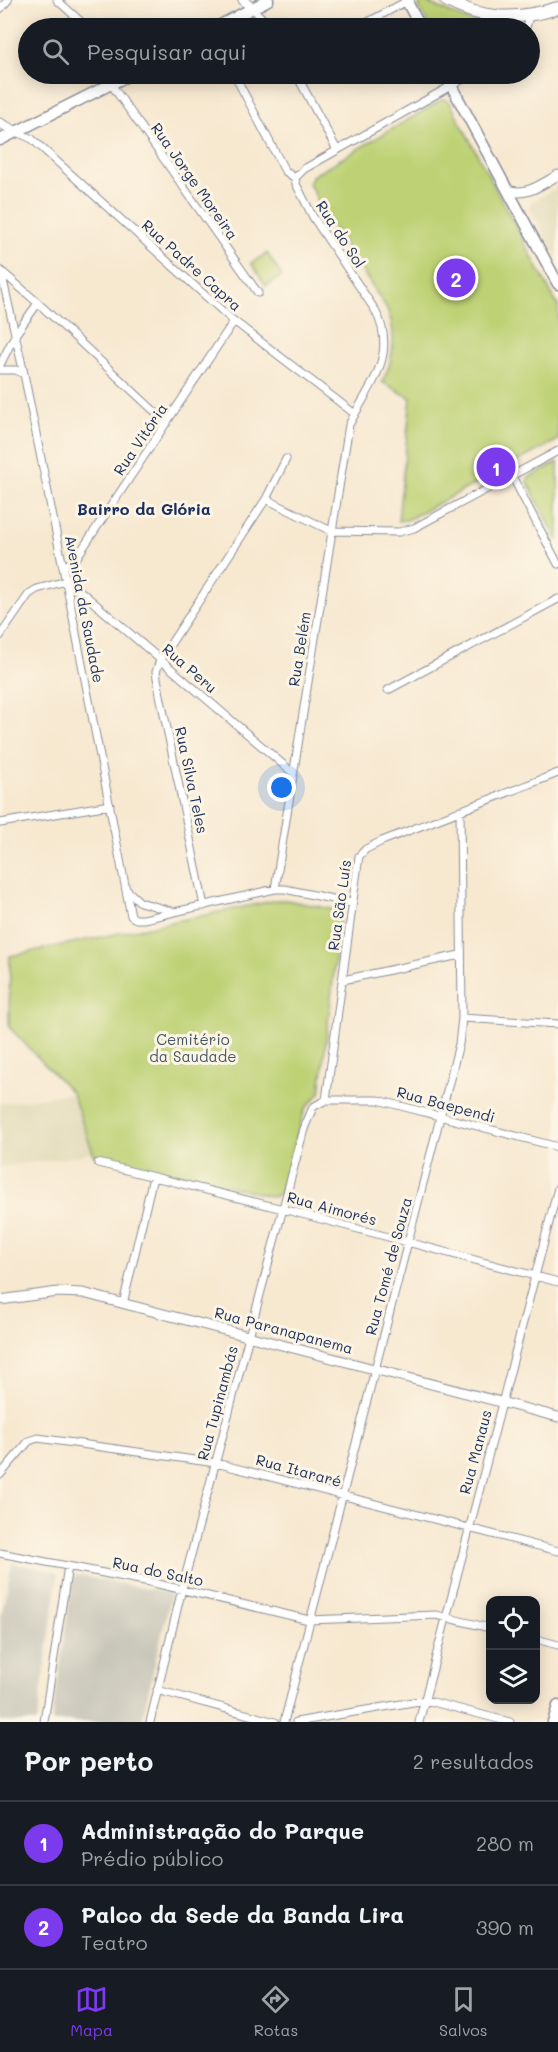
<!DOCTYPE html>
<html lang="pt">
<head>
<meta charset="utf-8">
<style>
  :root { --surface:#171b24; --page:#20242c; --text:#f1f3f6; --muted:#9ea1a6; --line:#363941; --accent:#7c3aed }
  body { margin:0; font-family:Mali,sans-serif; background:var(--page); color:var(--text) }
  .controls { position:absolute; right:18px; bottom:18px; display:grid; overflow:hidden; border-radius:12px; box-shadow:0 3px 15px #0003 }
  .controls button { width:54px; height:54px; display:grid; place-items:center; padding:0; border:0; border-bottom:2px solid var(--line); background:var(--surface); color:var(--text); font:30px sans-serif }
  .you { position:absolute; left:282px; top:788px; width:21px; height:21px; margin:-15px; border:4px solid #fff; border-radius:50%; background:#1a73e8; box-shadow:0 0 0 9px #1a73e833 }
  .badge { display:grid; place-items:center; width:39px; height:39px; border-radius:50%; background:var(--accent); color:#fff; font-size:20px; font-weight:700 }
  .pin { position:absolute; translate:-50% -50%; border:3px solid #fff; box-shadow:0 2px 6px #0006 }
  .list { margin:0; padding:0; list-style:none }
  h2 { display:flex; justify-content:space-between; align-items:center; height:78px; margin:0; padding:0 24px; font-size:26px }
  h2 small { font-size:20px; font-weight:400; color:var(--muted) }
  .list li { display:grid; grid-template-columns:39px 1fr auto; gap:18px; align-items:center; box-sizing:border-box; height:84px; padding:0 24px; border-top:2px solid var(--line) }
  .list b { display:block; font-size:22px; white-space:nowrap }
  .list p { margin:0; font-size:20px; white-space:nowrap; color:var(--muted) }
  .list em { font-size:20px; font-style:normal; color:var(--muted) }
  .icon { flex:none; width:33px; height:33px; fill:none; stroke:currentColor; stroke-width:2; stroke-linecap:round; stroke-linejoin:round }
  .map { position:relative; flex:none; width:558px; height:1722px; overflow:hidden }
  .search { position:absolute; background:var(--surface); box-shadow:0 3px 15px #0003; left:18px; right:18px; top:18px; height:66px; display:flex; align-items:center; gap:15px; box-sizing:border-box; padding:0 21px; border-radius:33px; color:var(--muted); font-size:22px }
  .sheet { height:246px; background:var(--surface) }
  nav { display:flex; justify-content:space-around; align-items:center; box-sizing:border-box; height:84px; border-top:2px solid var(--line); background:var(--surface); font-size:16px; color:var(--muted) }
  nav a { display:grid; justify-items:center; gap:3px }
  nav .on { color:var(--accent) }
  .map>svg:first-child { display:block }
  .built { fill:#e3dbba }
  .industrial { fill:#c6c5b8 }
  .green { fill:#bed174; stroke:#6c8069; stroke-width:1.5 }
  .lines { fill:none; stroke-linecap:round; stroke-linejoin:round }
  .minor-casing { stroke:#898c97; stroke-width:9 }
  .tertiary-casing { stroke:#898c97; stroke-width:11 }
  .secondary-casing { stroke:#898c97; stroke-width:13 }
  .primary-casing { stroke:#898c97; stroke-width:13 }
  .trunk-casing { stroke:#898c97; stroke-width:14 }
  .minor { stroke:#fff; stroke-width:7 }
  .tertiary { stroke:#fff; stroke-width:9 }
  .secondary { stroke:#fff; stroke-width:10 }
  .primary { stroke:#fff; stroke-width:10 }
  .trunk { stroke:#fff; stroke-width:12 }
  .labels { text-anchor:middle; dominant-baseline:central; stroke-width:6; stroke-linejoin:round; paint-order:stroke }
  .street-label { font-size:15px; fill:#1b2f5e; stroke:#fcf5e5 }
  .park-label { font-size:15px; fill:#445864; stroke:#fcf5e5 }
  .neighbourhood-label { font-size:16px; font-weight:bold; fill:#1b2f5e; stroke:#fcf5e5 }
</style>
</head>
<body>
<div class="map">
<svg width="558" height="1722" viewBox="0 0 558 1722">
  <rect width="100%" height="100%" fill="#fcf5e5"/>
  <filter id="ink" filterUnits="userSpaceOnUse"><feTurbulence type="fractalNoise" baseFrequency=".0167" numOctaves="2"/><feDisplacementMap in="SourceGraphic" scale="12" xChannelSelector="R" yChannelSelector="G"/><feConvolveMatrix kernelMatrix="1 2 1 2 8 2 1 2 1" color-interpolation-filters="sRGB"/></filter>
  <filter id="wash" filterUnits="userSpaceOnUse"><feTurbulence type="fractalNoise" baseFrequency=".008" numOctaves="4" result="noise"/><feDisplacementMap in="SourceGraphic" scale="24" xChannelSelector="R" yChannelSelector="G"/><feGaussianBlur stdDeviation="1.35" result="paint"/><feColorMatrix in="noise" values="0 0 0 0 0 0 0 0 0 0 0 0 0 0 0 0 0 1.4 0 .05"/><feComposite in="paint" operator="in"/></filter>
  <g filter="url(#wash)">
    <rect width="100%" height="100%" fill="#f7e8d0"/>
    <path class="built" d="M558,187v69l-2,1 -27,-50 2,-5z
      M72,1093l21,59 -21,5 -72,10v-63z"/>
    <path class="industrial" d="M12,1563l44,9 2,4 -21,146h-37v-100z
      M76,1575l93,18 2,3 -30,126h-89l21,-145z"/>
    <path class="green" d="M421,0l46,20 50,6 2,2h-89l-11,-21z
      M443,99l6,2 109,205v134l-151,80 -9,1 13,-123 -29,-16c13,-23 15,-52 4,-75l-61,-92 -16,-32 3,-7z
      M267,253l15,23 -16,10 -15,-23z
      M558,462v79l-31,-60 1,-3z
      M277,900h9l51,10 3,8 -20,175 -15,16 -25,84 -6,4 -180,-42 -22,-62 -63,-66 1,-71z"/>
  </g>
  <g filter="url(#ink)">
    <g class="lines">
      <g class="minor-casing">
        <path id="minor" d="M57,0l31,28
          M252,8l20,20
          M0,9l8,-9
          M357,28l50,-27
          M526,28l3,-12
          M234,74l51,97 10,7 1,6 17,33 62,93c24,45 -6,76 -26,115l-74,464
          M296,74l41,76
          M111,84l147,209
          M17,132l15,7 198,179 125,96
          M295,178l9,-9 168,-95
          M0,270l38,33 129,120
          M1,271l23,103 43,213 64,329 5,3h8l131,-30h10l66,14
          M0,365l15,-30 23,-32
          M0,370h16l8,4
          M512,476l46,88
          M266,499l65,32 68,1 15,-4 144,-77
          M63,567l12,-7 159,-239
          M67,587l12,3 214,183
          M0,636l29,-42 8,-5 29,-8
          M388,690l170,-91
          M0,823l110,-18
          M128,891l12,11 31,9
          M204,906l-44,-211 -4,-23 4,-12 106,-161 20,-40
          M343,980l117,-25
          M462,1018l96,6
          M326,1100l33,-244 7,-7 16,-8 176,-68
          M98,1163l185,46 275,73
          M123,1304l30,-127
          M0,1475l29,-34 9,-3 178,25 342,88
          M0,1553l150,29 159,38 127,-5 54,13
          M536,1639l22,6
          M157,1690l118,32
          M44,1722l24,-156
          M150,1722l32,-133 122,-460 9,-22 13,-7h52l180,47
          M284,1722l175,-678 3,-26 -2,-208
          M296,1722l129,-22 85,22
          M419,1722l139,-534"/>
      </g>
      <g class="tertiary-casing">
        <path id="tertiary" d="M243,0l9,8
          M0,123l17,9
          M508,190c18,7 34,-6 50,-15
          M0,1300l58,-8 25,1 475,124"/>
      </g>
      <g class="secondary-casing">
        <path id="secondary" d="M215,28l53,-28
          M0,140l131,-66"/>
      </g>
      <g class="primary-casing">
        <path id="primary" d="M406,0l15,28
          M445,74l113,210
          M553,1722l5,-16"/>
      </g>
      <g class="trunk-casing">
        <path id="trunk" d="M446,0c37,21 72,20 112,8
          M407,1l1,-1"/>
      </g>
      <use href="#minor" class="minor"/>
      <use href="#tertiary" class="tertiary"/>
      <use href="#secondary" class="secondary"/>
      <use href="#primary" class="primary"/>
      <use href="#trunk" class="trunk"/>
    </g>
  </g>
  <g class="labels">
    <g class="street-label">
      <text transform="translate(195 181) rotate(55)">Rua Jorge Moreira</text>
      <text transform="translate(341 234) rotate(57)">Rua do Sol</text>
      <text transform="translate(192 265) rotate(42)">Rua Padre Capra</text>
      <text transform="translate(140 439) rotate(-56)">Rua Vitória</text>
      <text transform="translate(85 609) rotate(79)">Avenida da Saudade</text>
      <text transform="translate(299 649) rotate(-81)">Rua Belém</text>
      <text transform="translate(190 668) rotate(41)">Rua Peru</text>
      <text transform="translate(192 780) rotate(78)">Rua Silva Teles</text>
      <text transform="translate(339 905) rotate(-82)">Rua São Luís</text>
      <text transform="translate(446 1104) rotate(15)">Rua Baependi</text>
      <text transform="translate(332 1208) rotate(15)">Rua Aimorés</text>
      <text transform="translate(388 1266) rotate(-75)">Rua Tomé de Souza</text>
      <text transform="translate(284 1330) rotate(15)">Rua Paranapanema</text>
      <text transform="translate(217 1403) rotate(-75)">Rua Tupinambás</text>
      <text transform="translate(475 1452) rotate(-75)">Rua Manaus</text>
      <text transform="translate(299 1470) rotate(15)">Rua Itararé</text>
      <text transform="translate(158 1571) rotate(12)">Rua do Salto</text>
    </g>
    <g class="park-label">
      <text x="193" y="1039">Cemitério<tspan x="193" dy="17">da Saudade</tspan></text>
    </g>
    <g class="neighbourhood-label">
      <text x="144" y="508">Bairro da Glória</text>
    </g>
  </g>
</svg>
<div class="controls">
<button><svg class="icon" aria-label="locate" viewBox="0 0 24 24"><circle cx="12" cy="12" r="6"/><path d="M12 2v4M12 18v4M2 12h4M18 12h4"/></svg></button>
<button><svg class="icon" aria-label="layers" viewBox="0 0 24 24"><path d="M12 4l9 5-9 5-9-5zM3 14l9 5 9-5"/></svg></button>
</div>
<div class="you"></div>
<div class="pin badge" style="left:496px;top:467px">1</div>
<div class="pin badge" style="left:456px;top:278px">2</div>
<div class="search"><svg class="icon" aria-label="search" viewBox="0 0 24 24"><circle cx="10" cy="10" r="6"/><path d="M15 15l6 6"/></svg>Pesquisar aqui</div>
</div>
<section class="sheet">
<h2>Por perto<small>2 resultados</small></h2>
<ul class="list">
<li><span class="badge">1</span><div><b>Administração do Parque</b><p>Prédio público</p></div><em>280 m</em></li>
<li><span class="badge">2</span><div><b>Palco da Sede da Banda Lira</b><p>Teatro</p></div><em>390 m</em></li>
</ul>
</section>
<nav>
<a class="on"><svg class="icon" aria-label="map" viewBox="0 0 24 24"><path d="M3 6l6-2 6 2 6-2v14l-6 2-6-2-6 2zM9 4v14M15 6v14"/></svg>Mapa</a>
<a><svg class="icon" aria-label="directions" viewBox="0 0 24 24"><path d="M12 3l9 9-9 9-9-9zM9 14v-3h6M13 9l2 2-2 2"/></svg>Rotas</a>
<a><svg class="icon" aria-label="saved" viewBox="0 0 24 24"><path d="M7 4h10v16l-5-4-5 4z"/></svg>Salvos</a>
</nav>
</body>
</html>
